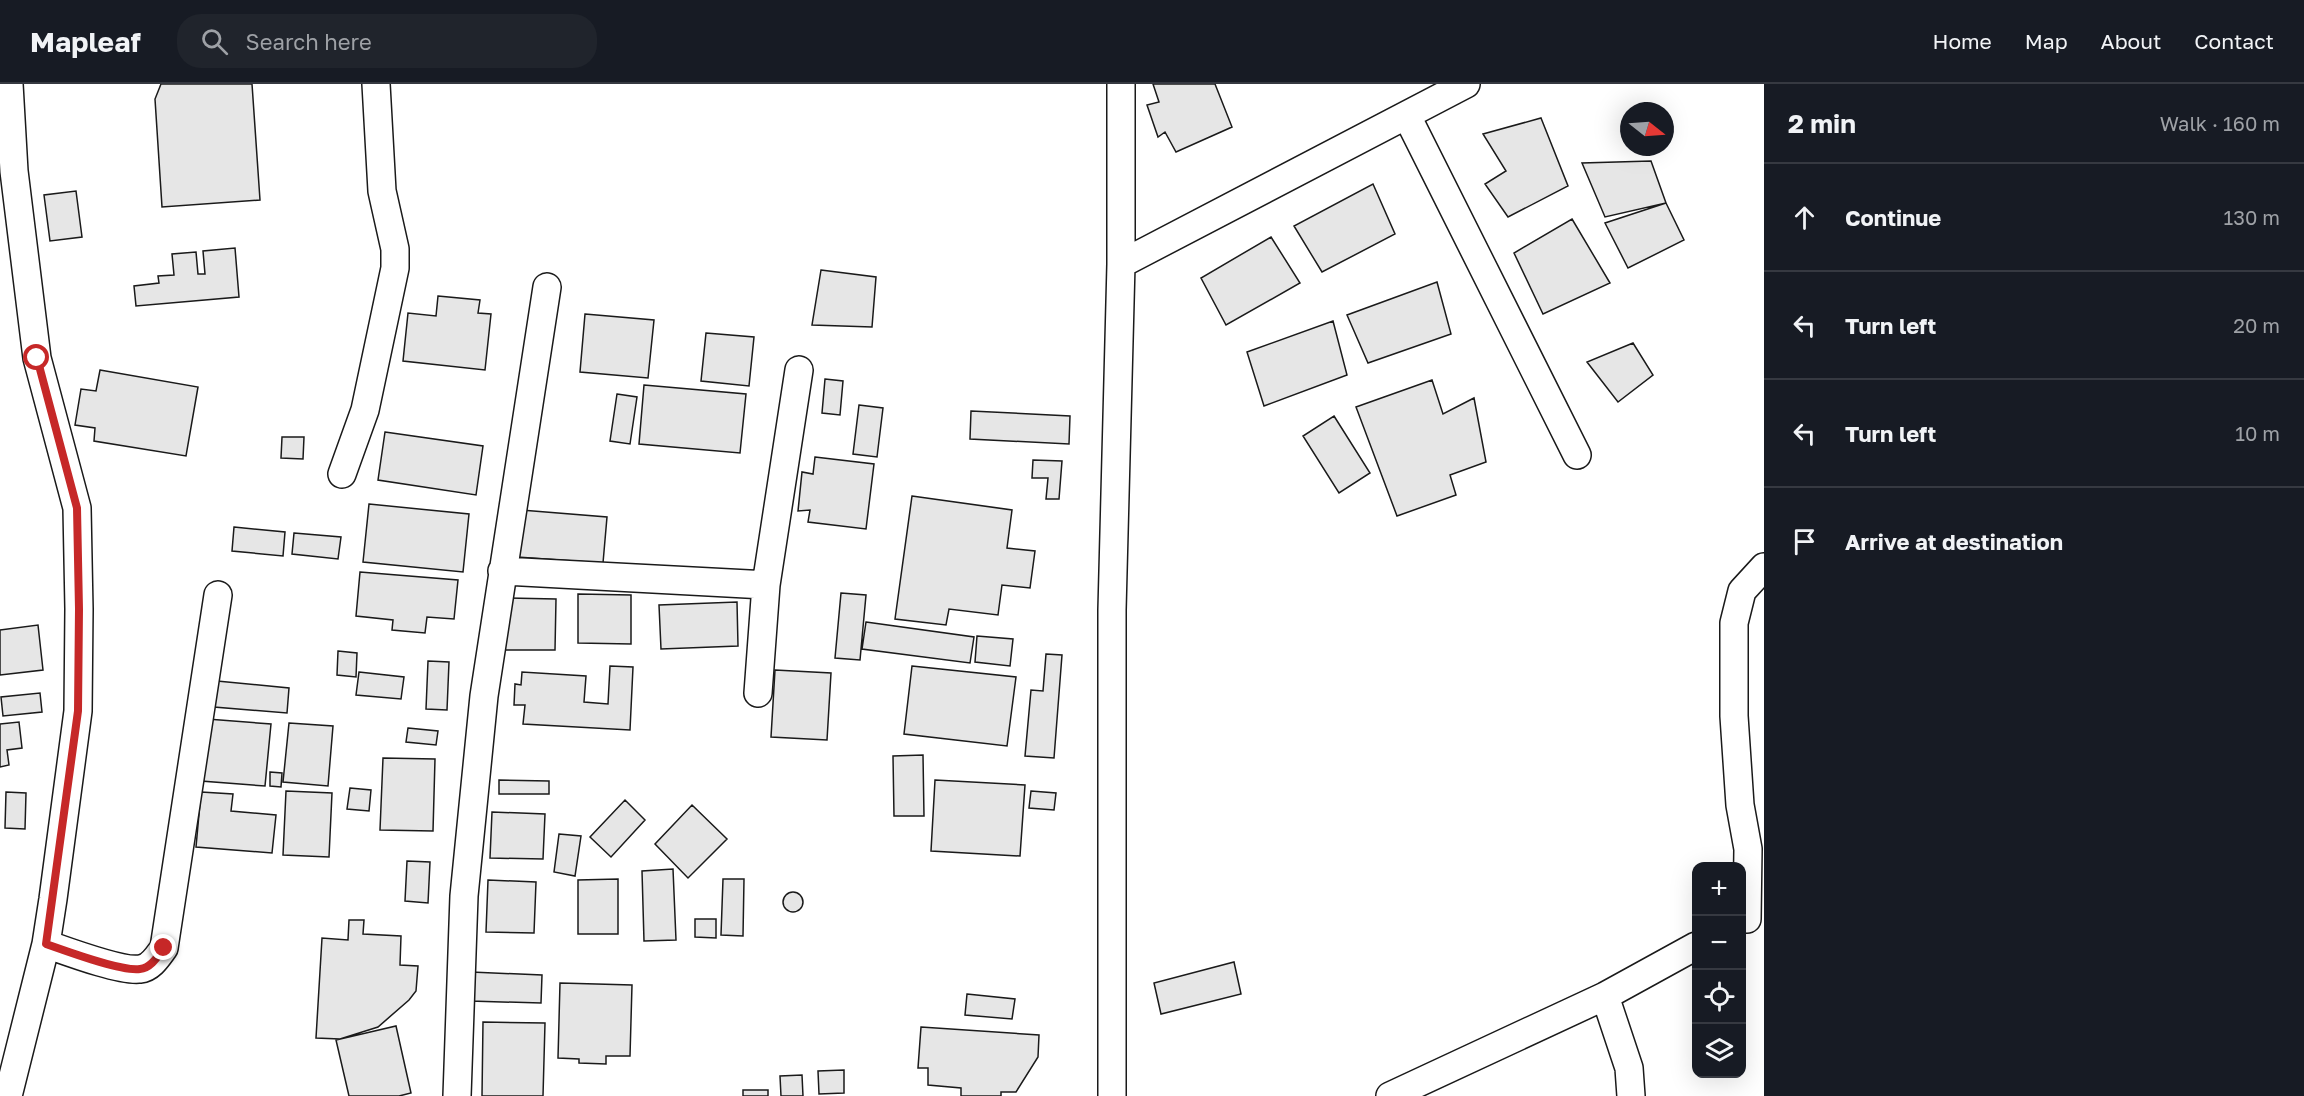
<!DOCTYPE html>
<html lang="en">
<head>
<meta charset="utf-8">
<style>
  :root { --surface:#171b24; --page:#20242c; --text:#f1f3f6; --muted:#9ea1a6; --line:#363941 }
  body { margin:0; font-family:"Golos Text",sans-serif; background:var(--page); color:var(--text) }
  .controls { position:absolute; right:18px; bottom:18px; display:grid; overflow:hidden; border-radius:12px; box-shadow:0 6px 24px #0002 }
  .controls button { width:54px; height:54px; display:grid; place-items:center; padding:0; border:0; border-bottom:2px solid var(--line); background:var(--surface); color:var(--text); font:30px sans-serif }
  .compass { position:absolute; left:1620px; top:18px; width:54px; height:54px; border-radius:50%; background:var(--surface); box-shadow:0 6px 24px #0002; rotate:107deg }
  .stop { position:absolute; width:18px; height:18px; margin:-14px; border:4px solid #c62828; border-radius:50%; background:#fff }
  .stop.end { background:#c62828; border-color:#fff; box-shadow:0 2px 6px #0008 }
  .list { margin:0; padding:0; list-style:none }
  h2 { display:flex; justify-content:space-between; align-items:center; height:78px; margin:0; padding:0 24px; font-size:26px }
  h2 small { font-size:20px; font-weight:400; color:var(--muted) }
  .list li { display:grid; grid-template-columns:39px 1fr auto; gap:18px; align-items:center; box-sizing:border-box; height:108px; padding:0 24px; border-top:2px solid var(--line) }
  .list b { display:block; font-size:22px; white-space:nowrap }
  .list em { font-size:20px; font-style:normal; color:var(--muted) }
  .icon { flex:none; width:33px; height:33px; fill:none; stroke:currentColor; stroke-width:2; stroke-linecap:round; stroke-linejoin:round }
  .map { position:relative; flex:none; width:1764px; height:1012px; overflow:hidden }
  header { display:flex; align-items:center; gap:36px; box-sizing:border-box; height:84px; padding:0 30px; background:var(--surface); border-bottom:2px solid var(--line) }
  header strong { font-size:28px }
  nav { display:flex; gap:33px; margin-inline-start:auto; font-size:21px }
  .search { width:420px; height:54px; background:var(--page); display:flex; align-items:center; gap:15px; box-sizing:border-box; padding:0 21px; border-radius:24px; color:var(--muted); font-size:22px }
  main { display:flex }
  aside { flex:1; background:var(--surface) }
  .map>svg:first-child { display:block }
  .building { fill:#e6e6e6; stroke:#1a1a1a; stroke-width:1.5 }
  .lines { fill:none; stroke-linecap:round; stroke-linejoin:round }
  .minor-casing { stroke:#1a1a1a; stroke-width:30 }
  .minor { stroke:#fff; stroke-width:27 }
  .route { stroke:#c62828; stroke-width:8 }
</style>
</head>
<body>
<header>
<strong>Mapleaf</strong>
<div class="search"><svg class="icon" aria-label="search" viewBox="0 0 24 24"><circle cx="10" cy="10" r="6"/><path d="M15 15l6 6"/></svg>Search here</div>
<nav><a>Home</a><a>Map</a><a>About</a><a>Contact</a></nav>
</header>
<main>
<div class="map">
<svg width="1764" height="1012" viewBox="0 0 1764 1012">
  <rect width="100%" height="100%" fill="#fff"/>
  <path class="building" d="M161,0h91l8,116 -98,7 -7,-108z
    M1153,0h62l17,43 -56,25 -11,-20 -7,5 -11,-32 12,-3z
    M1541,34l27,68 -60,31 -23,-33 21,-13 -23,-37z
    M1651,77l15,42 -61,14 -23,-54z
    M1373,100l22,50 -73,38 -28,-46z
    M76,107l6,46 -32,4 -6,-46z
    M1666,119l18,37 -56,28 -23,-45z
    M1572,135l38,64 -67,31 -29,-61z
    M1271,153l29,46 -74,42 -25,-47z
    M235,164l4,49 -103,9 -2,-20 25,-3 -1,-7 16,-1 -2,-21 24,-2 2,22h7l-2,-23z
    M821,186l55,7 -4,50 -60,-2z
    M1437,198l14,52 -83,29 -21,-48z
    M438,212l42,4 -2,13 13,1 -6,56 -82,-9 5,-48 28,3z
    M585,230l69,6 -6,58 -68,-6z
    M1333,237l14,54 -83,31 -17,-54z
    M706,249l48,4 -5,49 -48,-5z
    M1633,259l20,32 -35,27 -31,-40z
    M100,286l98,17 -12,69 -92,-15 1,-13 -20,-3 6,-36 15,2z
    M825,295l18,2 -3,34 -18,-2z
    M1432,296l11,34 31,-16 12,64 -36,13 6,20 -59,21 -41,-109z
    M644,301l102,9 -6,59 -101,-9z
    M617,310l20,3 -7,47 -20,-3z
    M859,321l24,3 -6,49 -24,-3z
    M971,327l99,5 -1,28 -99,-5z
    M1334,332l36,57 -31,20 -36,-57z
    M385,348l98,14 -7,49 -98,-15z
    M282,353h22l-1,22 -22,-1z
    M815,373l59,7 -8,65 -58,-7 2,-12 -12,1 4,-39 11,2z
    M1033,376l29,1 -3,38h-13l2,-21h-16z
    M912,412l100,14 -5,38 28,3 -5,37 -28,-3 -4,30 -49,-6 -3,16 -51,-6z
    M369,420l100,10 -6,58 -100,-10z
    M521,426l86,7 -4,46 -86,-6z
    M234,443l51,5 -2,24 -51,-5z
    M294,449l47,4 -3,22 -46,-5z
    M360,488l98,8 -4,39 -27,-2 -2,16 -33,-3 1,-10 -37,-4z
    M841,509l25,2 -6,65 -25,-2z
    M578,510l53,1v49l-53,-1z
    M506,514l50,1 -1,51h-50z
    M737,518l1,44 -77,3 -2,-44z
    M866,538l108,15 -4,26 -108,-14z
    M38,541l5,45 -43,5v-45z
    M977,552l36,3 -3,27 -35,-4z
    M338,567l19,2 -1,24 -19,-2z
    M1046,570l16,1 -8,103 -29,-2 6,-66 12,1z
    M428,577l21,1 -2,48 -21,-1z
    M610,582l23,1 -3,63 -107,-6 2,-19h-11l1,-21 6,1 1,-13 64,4 -2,26 24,2z
    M912,582l104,11 -9,69 -103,-12z
    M775,586l56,3 -4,67 -56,-3z
    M359,588l45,5 -3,22 -45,-4z
    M217,597l72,7 -2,25 -73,-6z
    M40,609l2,19 -39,4 -2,-19z
    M207,635l64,5 -6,62 -64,-5z
    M19,638l3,26 -15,2 2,15 -9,2v-43z
    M289,639l44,3 -5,60 -45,-4z
    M408,644l30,3 -2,14 -30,-3z
    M923,671l1,61h-30l-1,-60z
    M383,674l52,1 -2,72 -53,-1z
    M270,688l12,1 -1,14 -11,-1z
    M499,696l50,1v13h-50z
    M935,696l90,5 -5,71 -89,-5z
    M350,704l21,2 -2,21 -22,-2z
    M286,707l46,2 -3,64 -46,-2z
    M1031,707l25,2 -2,17 -25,-2z
    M6,708l20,1 -1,36 -20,-1z
    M201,708l32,2 -2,17 45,4 -4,38 -76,-6z
    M625,716l20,20 -34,37 -21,-20z
    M692,721l35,34 -39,39 -33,-34z
    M492,728l53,2 -2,45 -53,-1z
    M559,750l22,2 -6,40 -21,-4z
    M407,777l23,1 -2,41 -23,-2z
    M673,785l3,71 -32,1 -2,-70z
    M618,795v55h-40v-54z
    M723,795h21l-1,57 -22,-1z
    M488,796l48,2 -2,51 -48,-1z
    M783 818a10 10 0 1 1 20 0a10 10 0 1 1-20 0Z
    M695,835h21v19l-21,-1z
    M349,836h15l-1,14 38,2 -1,29 18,1 -2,25 -7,9 -31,27 -38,12 -24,-1 6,-100 26,2z
    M1234,878l7,32 -80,20 -7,-31z
    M471,888l71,3 -1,28 -71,-2z
    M560,899l72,2 -2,71h-24v8l-27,-1v-4l-21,-1z
    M967,910l48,5 -3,20 -47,-4z
    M483,938l62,1 -2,73h-61z
    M396,942l15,67 -12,3h-50l-13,-56z
    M921,943l118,8 -1,22 -22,35h-15v4h-40v-8l-33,-3v-17h-10z
    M844,986v23l-25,1 -1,-23z
    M802,991l1,21h-22l-1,-20z
    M743,1006h25v6h-25z"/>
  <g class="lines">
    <g class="minor-casing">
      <path id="minor" d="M1407,32l170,339
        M1121,180l345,-180
        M342,390l23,-64 30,-142v-19l-13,-58 -6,-107
        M502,487l264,14
        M758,609l8,-108 33,-215
        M1747,835l1,-70 -8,-44 -6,-89v-93l8,-32 22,-24
        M46,860c20,7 76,28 94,25 11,-1 18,-13 24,-21l54,-353
        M1605,912l24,72 2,28
        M8,1012l38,-152 7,-45 25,-188 1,-102 -2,-101 -40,-150 -23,-187 -5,-87
        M457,1012l7,-200 20,-200 63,-409
        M1112,1012v-486l9,-346v-180
        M1390,1012l215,-100 91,-50"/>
    </g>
    <use href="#minor" class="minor"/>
  </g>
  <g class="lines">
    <path class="route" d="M37,274l40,150 2,101 -1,102 -32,233c20,7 76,28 94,25 11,-1 18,-13 24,-21"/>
  </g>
</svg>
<div class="controls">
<button>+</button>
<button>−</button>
<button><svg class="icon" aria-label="locate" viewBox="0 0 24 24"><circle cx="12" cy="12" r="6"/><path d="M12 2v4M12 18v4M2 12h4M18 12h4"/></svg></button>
<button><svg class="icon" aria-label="layers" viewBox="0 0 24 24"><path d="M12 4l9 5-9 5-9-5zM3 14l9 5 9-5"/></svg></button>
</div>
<svg class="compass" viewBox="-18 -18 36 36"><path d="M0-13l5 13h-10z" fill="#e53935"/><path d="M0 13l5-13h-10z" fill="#9ea1a6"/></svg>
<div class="stop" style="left:37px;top:274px"></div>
<div class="stop end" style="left:164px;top:864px"></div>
</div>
<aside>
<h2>2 min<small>Walk · 160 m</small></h2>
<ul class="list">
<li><svg class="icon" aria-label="ahead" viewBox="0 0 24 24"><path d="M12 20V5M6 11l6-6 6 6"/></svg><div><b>Continue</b></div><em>130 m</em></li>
<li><svg class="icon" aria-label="left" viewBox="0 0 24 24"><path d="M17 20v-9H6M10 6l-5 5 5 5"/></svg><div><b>Turn left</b></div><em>20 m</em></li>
<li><svg class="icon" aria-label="left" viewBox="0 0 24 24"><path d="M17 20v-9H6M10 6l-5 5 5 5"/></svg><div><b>Turn left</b></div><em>10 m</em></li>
<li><svg class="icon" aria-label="arrive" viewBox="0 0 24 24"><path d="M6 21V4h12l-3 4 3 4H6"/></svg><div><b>Arrive at destination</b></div></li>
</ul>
</aside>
</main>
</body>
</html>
